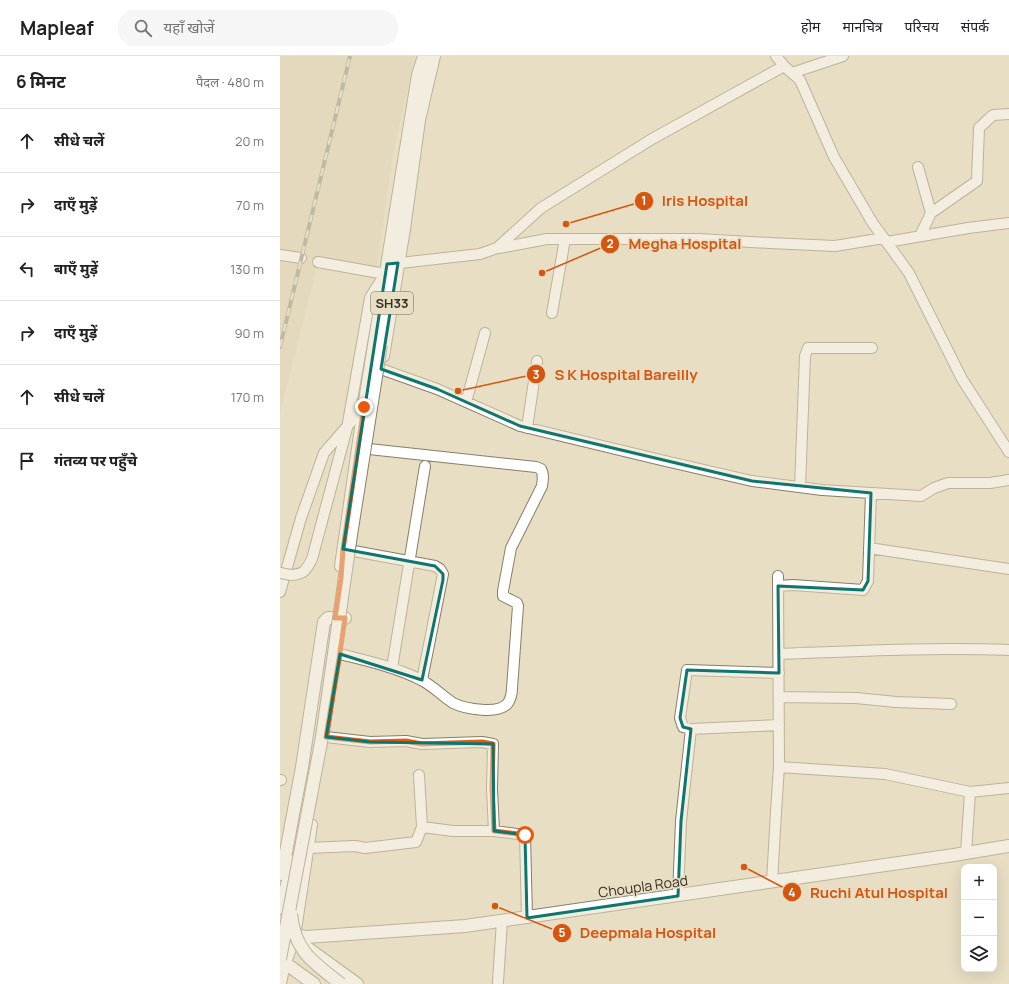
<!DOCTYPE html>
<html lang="hi">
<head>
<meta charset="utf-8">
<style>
  :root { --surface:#fff; --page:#f6f6f6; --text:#202124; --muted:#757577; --line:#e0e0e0 }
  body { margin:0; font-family:Manrope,"Noto Sans Devanagari",sans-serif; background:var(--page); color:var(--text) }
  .controls { position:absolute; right:12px; bottom:12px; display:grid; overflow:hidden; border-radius:8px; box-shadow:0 4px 16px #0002 }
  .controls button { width:36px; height:36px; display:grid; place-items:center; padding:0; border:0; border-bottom:1px solid var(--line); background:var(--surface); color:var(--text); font:20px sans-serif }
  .stop { position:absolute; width:12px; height:12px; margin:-9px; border:3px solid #ea580c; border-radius:50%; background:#fff }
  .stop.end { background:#ea580c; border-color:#fff; box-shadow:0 1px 4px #0008 }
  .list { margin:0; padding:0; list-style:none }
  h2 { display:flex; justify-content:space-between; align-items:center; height:52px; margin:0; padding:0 16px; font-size:17px }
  h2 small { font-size:13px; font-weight:400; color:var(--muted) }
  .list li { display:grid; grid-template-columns:26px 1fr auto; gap:12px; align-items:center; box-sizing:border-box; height:64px; padding:0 16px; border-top:1px solid var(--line) }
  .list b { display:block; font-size:15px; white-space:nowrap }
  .list em { font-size:13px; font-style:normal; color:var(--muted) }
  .icon { flex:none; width:22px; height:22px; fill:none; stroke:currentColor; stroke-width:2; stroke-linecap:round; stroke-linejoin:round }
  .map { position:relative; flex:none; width:729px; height:928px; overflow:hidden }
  header { display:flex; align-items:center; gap:24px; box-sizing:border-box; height:56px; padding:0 20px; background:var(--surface); border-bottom:1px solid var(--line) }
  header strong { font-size:19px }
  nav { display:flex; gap:22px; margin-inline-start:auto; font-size:14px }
  .search { width:280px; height:36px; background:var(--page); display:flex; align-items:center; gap:10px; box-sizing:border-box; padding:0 14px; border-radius:16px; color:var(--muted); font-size:15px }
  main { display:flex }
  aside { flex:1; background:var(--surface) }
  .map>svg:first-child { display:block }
  .built { fill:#e0d3b2 }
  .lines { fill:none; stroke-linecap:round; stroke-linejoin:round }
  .minor-casing { stroke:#877e66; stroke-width:12 }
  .major-casing { stroke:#877e66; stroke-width:14 }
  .minor { stroke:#fff; stroke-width:10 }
  .major { stroke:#fff; stroke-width:12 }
  .rail-casing { stroke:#918b78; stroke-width:4 }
  .rail { stroke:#e7dec4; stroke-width:2.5; stroke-dasharray:8; stroke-linecap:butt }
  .minor-bridge-casing { stroke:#877e66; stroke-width:12; stroke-linecap:butt }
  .major-bridge-casing { stroke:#877e66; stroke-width:14; stroke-linecap:butt }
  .minor-bridge { stroke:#fff; stroke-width:10 }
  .major-bridge { stroke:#fff; stroke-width:12 }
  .route { stroke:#ea580c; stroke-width:5 }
  .marked { fill:none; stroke:#0f766e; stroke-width:3; stroke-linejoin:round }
  .labels { text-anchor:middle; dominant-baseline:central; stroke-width:3.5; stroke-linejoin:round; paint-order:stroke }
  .shield { fill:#e7dec4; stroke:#6a6455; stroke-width:1 }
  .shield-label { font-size:13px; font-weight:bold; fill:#343026 }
  .street-label { font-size:14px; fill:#343026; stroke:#e7dec4 }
  .leader { fill:none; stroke:#d6550f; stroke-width:1.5 }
  .callout-dot { fill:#d6550f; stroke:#e7dec4; stroke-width:1.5 }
  .mark-label { font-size:12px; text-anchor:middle; font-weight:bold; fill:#fff }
  .callout-label { font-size:15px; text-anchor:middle; font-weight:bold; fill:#d6550f; stroke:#e7dec4; stroke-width:3.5; stroke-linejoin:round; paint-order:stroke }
</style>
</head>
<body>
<header>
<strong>Mapleaf</strong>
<div class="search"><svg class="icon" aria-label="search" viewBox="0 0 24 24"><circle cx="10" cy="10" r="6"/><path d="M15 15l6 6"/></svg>यहाँ खोजें</div>
<nav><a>होम</a><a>मानचित्र</a><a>परिचय</a><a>संपर्क</a></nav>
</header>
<main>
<aside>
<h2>6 मिनट<small>पैदल · 480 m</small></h2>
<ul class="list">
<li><svg class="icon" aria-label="ahead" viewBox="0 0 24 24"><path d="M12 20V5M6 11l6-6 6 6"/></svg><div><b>सीधे चलें</b></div><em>20 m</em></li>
<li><svg class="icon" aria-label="right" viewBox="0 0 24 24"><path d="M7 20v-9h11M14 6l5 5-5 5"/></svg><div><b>दाएँ मुड़ें</b></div><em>70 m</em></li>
<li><svg class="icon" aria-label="left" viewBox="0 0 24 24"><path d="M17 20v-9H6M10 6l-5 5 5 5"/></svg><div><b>बाएँ मुड़ें</b></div><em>130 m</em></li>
<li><svg class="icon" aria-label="right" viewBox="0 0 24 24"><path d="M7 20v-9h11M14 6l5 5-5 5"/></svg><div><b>दाएँ मुड़ें</b></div><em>90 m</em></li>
<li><svg class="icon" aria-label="ahead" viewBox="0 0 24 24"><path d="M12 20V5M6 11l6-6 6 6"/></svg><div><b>सीधे चलें</b></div><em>170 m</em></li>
<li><svg class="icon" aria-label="arrive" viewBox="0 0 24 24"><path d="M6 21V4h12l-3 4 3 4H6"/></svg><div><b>गंतव्य पर पहुँचे</b></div></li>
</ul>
</aside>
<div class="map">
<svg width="729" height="928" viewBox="0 0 729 928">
  <rect width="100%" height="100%" fill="#e7dec4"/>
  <path class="built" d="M0,0h135l-22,98 -16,113 -58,-8 -39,154z"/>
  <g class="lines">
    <g class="minor-casing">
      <path id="minor" d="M496,0l8,10 16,14 34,77 38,65 37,51 53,106 47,73
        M512,17l51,-17
        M638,111l13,46 -11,23
        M651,157l46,-32 2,-53 14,-13 16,-1
        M607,186l81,-14 41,-5
        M219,192l48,-9h151l72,4 65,3 49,-8
        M0,199l21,3
        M111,208l89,-10 17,-6 44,-40 111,-69 132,-73
        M272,257l13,-74
        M101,313l56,20 83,37 141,34 91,21 70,9 99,6 13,-8 14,-5h42l19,-3
        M186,346l19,-69
        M247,372l10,-67
        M520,431l5,-131 3,-8h64
        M589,492l140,21
        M63,493l92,17 5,3 3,5 -21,106
        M11,519c14,-1 15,-5 21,-16l35,-131 23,-130 15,-24 -67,-12
        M498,520l1,191 106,7 85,18 -4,61
        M498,530l15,-1 70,5 5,-9 3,-88
        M0,536l21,-74 23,-65 40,-46
        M60,598c27,7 56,13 81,26 11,5 21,16 32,23 12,6 46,12 55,0 3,-5 4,-9 4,-15l6,-82 -1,-3 -14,-7v-5l8,-43 31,-62c1,-7 2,-11 -1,-17l-5,-2 -167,-18
        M499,598c77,-3 153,-7 230,-4
        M112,612l33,-202
        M499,617l-92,-3 -7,48 3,9 8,2 88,-4
        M499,641l77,1 40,4 55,2
        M46,681l44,5 36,-1 16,3 60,-2 11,2 -1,45 2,42
        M0,724h1
        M690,736l39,-4
        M142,771l31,4h41l31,4 2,83
        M27,792l48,-2 10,2 51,-6 6,-15 -3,-52
        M492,826l4,-70 3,-45
        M398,840l3,-75 10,-92
        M218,926l4,-61
        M1,928l4,-21"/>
    </g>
    <g class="major-casing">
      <path id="major" d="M103,300l21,-127 15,-109 15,-64
        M61,510l23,-159 54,-332 6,-19
        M0,818l6,-22 16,-85 22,-145 4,-4h17
        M0,852l14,-47
        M7,878l19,3 159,-11 489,-71 55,-9
        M19,885l7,6 51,37
        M1,902l4,5 29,21
        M5,907l9,-27 17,-111"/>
    </g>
    <use href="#minor" class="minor"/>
    <use href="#major" class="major"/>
    <g class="rail-casing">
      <path id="rail" d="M0,291l70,-291"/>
    </g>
    <use href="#rail" class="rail"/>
    <g class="minor-bridge-casing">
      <path id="minor-bridge" d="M0,517l11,2"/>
    </g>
    <g class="major-bridge-casing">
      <path id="major-bridge" d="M11,858c4,38 22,48 50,70
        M0,903l42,-222 29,-202 30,-190"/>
    </g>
    <use href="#minor-bridge" class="minor-bridge"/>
    <use href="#major-bridge" class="major-bridge"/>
  </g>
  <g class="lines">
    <path class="route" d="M84,351l-21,142 -2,29 -6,40h10l-6,41 -13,78 44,5 36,-1 16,3 60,-2 11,2 -1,45 2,42 31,4"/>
  </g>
  <path d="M0 0H729V928H0ZM118,207l-17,106 56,20 83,37 232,55 119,12 -3,88 -5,9 -85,-4 1,87 -92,-3 -7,48 3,9 8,2 -10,92 -3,75 -151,22 -2,-83 -31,-4 -1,-87 -123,-2 -44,-5 14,-83 82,26 21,-100v-6l-8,-8 -92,-17 44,-285z" fill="#e7dec4" fill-opacity=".55" fill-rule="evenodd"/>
  <path class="marked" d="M118,207l-17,106 56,20 83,37 232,55 119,12 -3,88 -5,9 -85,-4 1,87 -92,-3 -7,48 3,9 8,2 -10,92 -3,75 -151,22 -2,-83 -31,-4 -1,-87 -123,-2 -44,-5 14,-83 82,26 21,-100v-6l-8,-8 -92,-17 44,-285z"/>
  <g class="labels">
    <rect class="shield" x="91" y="236" width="42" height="22" rx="3"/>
    <g class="shield-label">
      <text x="112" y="247">SH33</text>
    </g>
    <g class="street-label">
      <text transform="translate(363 830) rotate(-8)">Choupla Road</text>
    </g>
  </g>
  <path class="leader" d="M286 168L364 145M262 217L330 188M178 335L256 318M464 811L512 836M215 850L282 877"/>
  <g class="callout-dot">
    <circle cx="286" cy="168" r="4"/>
    <circle cx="262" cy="217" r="4"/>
    <circle cx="178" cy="335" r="4"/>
    <circle cx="464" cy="811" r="4"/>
    <circle cx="215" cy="850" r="4"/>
    <circle cx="364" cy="145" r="10"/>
    <circle cx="330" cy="188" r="10"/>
    <circle cx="256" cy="318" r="10"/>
    <circle cx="512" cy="836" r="10"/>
    <circle cx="282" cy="877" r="10"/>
  </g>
  <g class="mark-label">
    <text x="364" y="149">1</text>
    <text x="330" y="192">2</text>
    <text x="256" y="323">3</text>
    <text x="512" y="841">4</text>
    <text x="282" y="881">5</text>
  </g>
  <g class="callout-label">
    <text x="425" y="150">Iris Hospital</text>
    <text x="405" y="193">Megha Hospital</text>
    <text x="346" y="324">S K Hospital Bareilly</text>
    <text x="599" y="842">Ruchi Atul Hospital</text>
    <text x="368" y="882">Deepmala Hospital</text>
  </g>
</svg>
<div class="controls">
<button>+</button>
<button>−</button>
<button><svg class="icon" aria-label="layers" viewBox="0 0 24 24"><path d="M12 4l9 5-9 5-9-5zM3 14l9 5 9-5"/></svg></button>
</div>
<div class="stop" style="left:245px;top:779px"></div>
<div class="stop end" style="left:84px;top:351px"></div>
</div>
</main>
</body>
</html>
